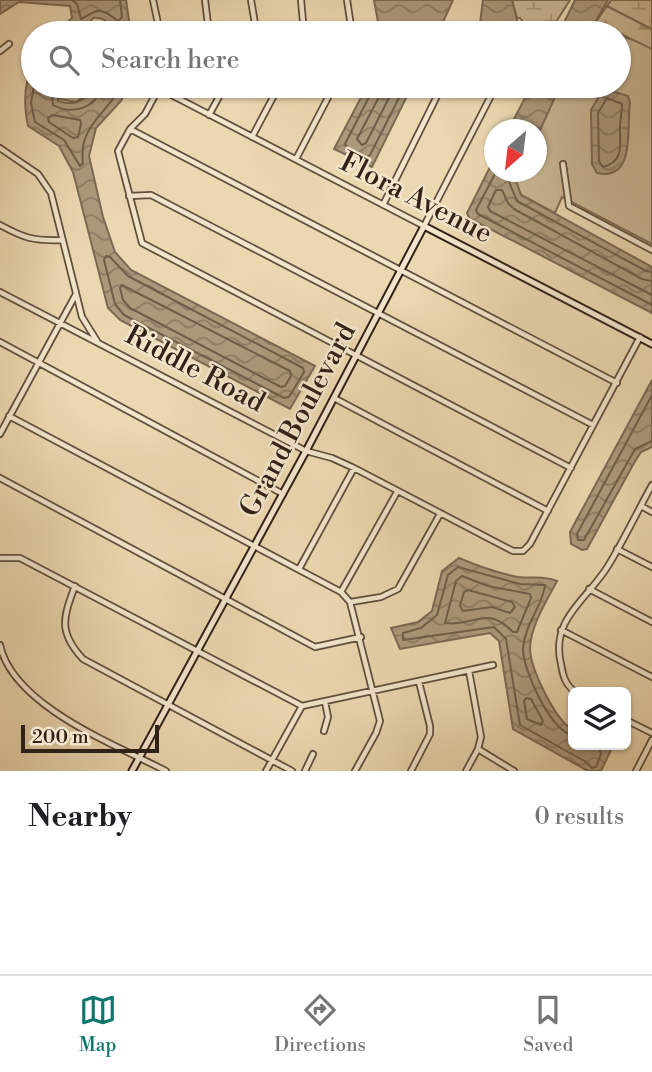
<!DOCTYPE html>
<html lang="en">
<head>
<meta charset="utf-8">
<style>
  :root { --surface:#fff; --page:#f2f2f2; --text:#202124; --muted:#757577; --line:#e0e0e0; --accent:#0f766e }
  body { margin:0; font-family:"Libre Bodoni",serif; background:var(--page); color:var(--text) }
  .controls { position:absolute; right:21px; bottom:21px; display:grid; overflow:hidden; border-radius:10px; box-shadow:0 2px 5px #0004 }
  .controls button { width:63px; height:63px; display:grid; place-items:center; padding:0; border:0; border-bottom:2px solid var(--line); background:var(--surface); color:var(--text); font:35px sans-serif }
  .compass { position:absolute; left:484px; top:119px; width:63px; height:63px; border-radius:50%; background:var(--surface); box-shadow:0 2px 5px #0004; rotate:208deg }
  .scale { position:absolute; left:21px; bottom:18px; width:138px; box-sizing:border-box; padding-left:7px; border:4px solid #312217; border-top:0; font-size:19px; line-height:24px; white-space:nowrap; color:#312217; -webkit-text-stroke:5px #f2e5cc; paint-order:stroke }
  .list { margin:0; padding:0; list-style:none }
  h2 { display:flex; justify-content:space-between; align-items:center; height:91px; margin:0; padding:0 28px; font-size:30px }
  h2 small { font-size:23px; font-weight:400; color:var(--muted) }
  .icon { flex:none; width:38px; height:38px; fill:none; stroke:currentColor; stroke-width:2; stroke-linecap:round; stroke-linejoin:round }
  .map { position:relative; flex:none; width:652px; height:771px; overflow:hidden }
  .search { position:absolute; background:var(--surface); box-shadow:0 2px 5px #0004; left:21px; right:21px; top:21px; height:77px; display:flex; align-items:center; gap:18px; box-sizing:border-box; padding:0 24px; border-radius:38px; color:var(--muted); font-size:26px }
  .sheet { height:203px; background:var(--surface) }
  nav { display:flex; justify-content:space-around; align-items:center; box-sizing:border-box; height:98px; border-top:2px solid var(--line); background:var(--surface); font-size:19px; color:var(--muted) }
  nav a { display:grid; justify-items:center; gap:4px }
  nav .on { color:var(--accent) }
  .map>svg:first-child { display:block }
  .green { fill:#cbb896; stroke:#7e6d56; stroke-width:2 }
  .forest { fill:url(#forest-firs); stroke:#7e6d56; stroke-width:2 }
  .wetland { fill:url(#wetland-marsh); stroke:#7e6d56; stroke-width:2 }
  .water { fill:url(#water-waves); stroke:#7b6954; stroke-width:2 }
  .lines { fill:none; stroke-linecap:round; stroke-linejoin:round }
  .shore { stroke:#6e5e4a; stroke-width:2 }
  .street-casing { stroke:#604f3d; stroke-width:8 }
  .secondary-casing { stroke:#312217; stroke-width:9 }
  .street { stroke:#f2e5cc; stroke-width:4.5 }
  .secondary { stroke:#f2e5cc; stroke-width:5 }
  .labels { text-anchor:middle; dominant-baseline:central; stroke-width:5; stroke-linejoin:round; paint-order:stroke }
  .street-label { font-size:28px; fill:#312217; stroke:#f2e5cc }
</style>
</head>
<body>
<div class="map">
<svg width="652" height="771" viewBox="0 0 652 771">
  <defs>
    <pattern id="forest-firs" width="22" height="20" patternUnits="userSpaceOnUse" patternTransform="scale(1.75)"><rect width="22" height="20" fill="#cbb896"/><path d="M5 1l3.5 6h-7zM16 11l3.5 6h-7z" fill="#a59579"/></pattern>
    <pattern id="wetland-marsh" width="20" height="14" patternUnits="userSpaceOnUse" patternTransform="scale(1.75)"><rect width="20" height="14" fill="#cbb896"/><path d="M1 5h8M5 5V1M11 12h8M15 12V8" fill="none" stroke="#a59579"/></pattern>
    <pattern id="water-waves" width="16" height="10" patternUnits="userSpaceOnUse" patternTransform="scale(1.75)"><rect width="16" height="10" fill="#ac997c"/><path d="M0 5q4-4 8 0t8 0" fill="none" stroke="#8d7c65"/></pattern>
  </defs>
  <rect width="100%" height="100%" fill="#ebd7b0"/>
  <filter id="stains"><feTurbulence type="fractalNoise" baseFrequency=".00286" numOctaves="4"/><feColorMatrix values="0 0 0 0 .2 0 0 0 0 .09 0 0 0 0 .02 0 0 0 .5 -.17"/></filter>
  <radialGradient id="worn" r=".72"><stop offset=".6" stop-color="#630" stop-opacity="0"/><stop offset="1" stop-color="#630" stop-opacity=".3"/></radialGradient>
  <path class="green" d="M619,36l22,6 11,7v195l-90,-47 -7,16 -34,-18 -5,-14 5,-9h15l1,-37 20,-49h62z"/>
  <path class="forest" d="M607,6l45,23v20l-33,-16 -26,-7z"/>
  <path class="wetland" d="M512,0h58l-16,25 -9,8 -18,-6 -7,-9h-3z
    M611,0h41v29l-45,-23z
    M60,86h33l-10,11 -7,5 -16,-3z"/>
  <path class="water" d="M0,0h126l5,33h-18c-4,-11 -8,-16 -20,-15l-10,15h-27l16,-15 -2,-12 -51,-4 -19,12z
    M374,0h79l-15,33h-58z
    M483,0h29l6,24 6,9h-43l-2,-2z
    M575,0h33l-15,26 -7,7h-27z
    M33,66v20h25v15c19,6 26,-1 38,-15h33l-8,15 -25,27 -7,28 14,61 12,35 16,18 184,96 -25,43 -170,-89 -12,-12 -35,-136 -14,-26 -31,-20c-4,-20 -5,-42 5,-60z
    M367,86h45l-40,81 -38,-18z
    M531,86h29l-23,51 -1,-7 -27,-1z
    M602,91h10l16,5 2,7c-4,22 7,79 -33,70l-5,-9 -1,-54z
    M494,159v13h27l-5,9 5,14 131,72v46l-183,-95 -2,-5z
    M652,380v67l-11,5 -7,11 -47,86 -5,1 -11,-6 -1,-12z
    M459,558c19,8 38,15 59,19 14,2 25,-2 39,4 -11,21 -26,44 -27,67 0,20 25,72 43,82v15h28l10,5 -10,21h-13l-75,-42 -14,-88 -9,-8 -90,16 -9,-21 27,-6 14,-11 10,-40z"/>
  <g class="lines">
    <path class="shore" d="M72,0l5,4 4,15c18,-10 18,-13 37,2l4,-4 -2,-17
      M34,86l-3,17 4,19 29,18 16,26 3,-3c-5,-37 24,-49 38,-77
      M51,86l2,19c18,10 44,4 48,-19
      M373,86l-1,5 -27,53 2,3 20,10 3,-2 35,-69
      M382,86l-2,9 -23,44 5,6 4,-2 29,-57
      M607,98l15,6c0,8 -2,16 -2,24 0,18 4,33 -17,39l-4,-6 -1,-48z
      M52,115l28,5 1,4 -3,13 -5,1 -24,-16 -1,-4z
      M496,172l-20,38 2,4 174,91
      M513,172l-4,10 8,19 129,70 6,1
      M106,256l4,1 18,19 175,92 1,4 -15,25 -5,1 -160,-83 -9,-11 -11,-44z
      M652,281l-10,-2 -128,-70 -6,-6 -6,-13h-6l-8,17 2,4 162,84
      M122,285l168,86 1,5 -6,10 -4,1 -151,-79 -7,-8 -3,-12z
      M652,395l-75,139 1,6h6l51,-91 17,-8
      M462,576l26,10 42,8 1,4 -14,34h-4c-28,-28 -37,-5 -68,-9l11,-42z
      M468,590l44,12 3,5 -5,6 -18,-6 -29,4 -3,-5 4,-14z
      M526,698l5,1 12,22 -2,4 -14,-6 -3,-18z
      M573,735c-22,-2 -51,-67 -50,-87 2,-24 20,-43 22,-63l-25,-1 -62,-17 -10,8 -11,40 -16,13 -18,5v7l91,-13 12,12 14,86 66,37 6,6 4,-1 5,-13 -2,-9"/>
    <g class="street-casing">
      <path id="street" d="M153,0l7,33
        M205,0l4,33
        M251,0l4,24 -4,9
        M301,0l3,33
        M347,0l5,33
        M0,51l9,-7
        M160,86l-15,28 -15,15 -12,22 24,92 429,225
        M160,89l264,137 72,-140
        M209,115l16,-29
        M130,129l487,254
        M252,137l27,-51
        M0,148l38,26 13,19 31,124 15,24
        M296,159l38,-73
        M563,164l6,42 83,44
        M129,196l22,-1 442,230
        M383,205l59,-119
        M0,225c24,13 33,16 61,15
        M0,292l306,159 26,7 22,10 159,83h10l7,-7 110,-207
        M0,342l283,152
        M334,398l214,113
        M9,416l332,176 9,10 30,119 -4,12 -21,38
        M0,434l76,-140
        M0,478l315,169 46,-10
        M641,506l11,6
        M617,549l35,18
        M0,558h20l282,148 191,-41
        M299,569l55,-101
        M75,586c-12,32 -17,46 8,73l209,112
        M589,589l63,33
        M341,592l56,-100
        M351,602l30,-5 17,-8 42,-75
        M561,630l91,47
        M0,645c13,61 116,100 166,126
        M575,692c-10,-8 -12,-16 -14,-28 -11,-45 26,-64 47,-98 16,-26 29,-54 44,-81
        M626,720l26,13
        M324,731l4,-14 -3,-15
        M478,749l36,22
        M266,771l36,-65
        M305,771l8,-17
        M411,771l19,-37v-8l-11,-44
        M466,771l12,-22 3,-12 -12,-66
        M636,771l16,-31"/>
    </g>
    <g class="secondary-casing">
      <path id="secondary" d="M132,771l174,-320 118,-225 228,118"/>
    </g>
    <use href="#street" class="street"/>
    <use href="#secondary" class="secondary"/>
  </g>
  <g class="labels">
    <g class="street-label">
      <text transform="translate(416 198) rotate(27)">Flora Avenue</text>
      <text transform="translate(195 369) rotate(28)">Riddle Road</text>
      <text transform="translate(298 420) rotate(-62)">Grand Boulevard</text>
    </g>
  </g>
  <rect width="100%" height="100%" filter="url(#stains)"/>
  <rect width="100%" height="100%" fill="url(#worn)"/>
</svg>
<div class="controls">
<button><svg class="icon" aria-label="layers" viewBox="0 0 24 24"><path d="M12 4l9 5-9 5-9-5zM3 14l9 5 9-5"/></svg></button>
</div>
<svg class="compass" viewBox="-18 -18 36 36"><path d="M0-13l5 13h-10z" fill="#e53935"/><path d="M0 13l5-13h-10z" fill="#757577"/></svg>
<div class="scale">200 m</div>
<div class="search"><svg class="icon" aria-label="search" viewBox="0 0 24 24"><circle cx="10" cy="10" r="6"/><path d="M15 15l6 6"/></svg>Search here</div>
</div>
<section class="sheet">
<h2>Nearby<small>0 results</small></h2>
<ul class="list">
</ul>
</section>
<nav>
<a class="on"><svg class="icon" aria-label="map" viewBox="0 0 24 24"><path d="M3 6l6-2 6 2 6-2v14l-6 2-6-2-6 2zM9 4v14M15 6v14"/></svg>Map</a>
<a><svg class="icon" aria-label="directions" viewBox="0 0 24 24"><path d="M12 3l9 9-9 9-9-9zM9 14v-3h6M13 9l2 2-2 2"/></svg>Directions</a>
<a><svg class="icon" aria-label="saved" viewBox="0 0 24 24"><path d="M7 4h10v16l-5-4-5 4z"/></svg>Saved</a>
</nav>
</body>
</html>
